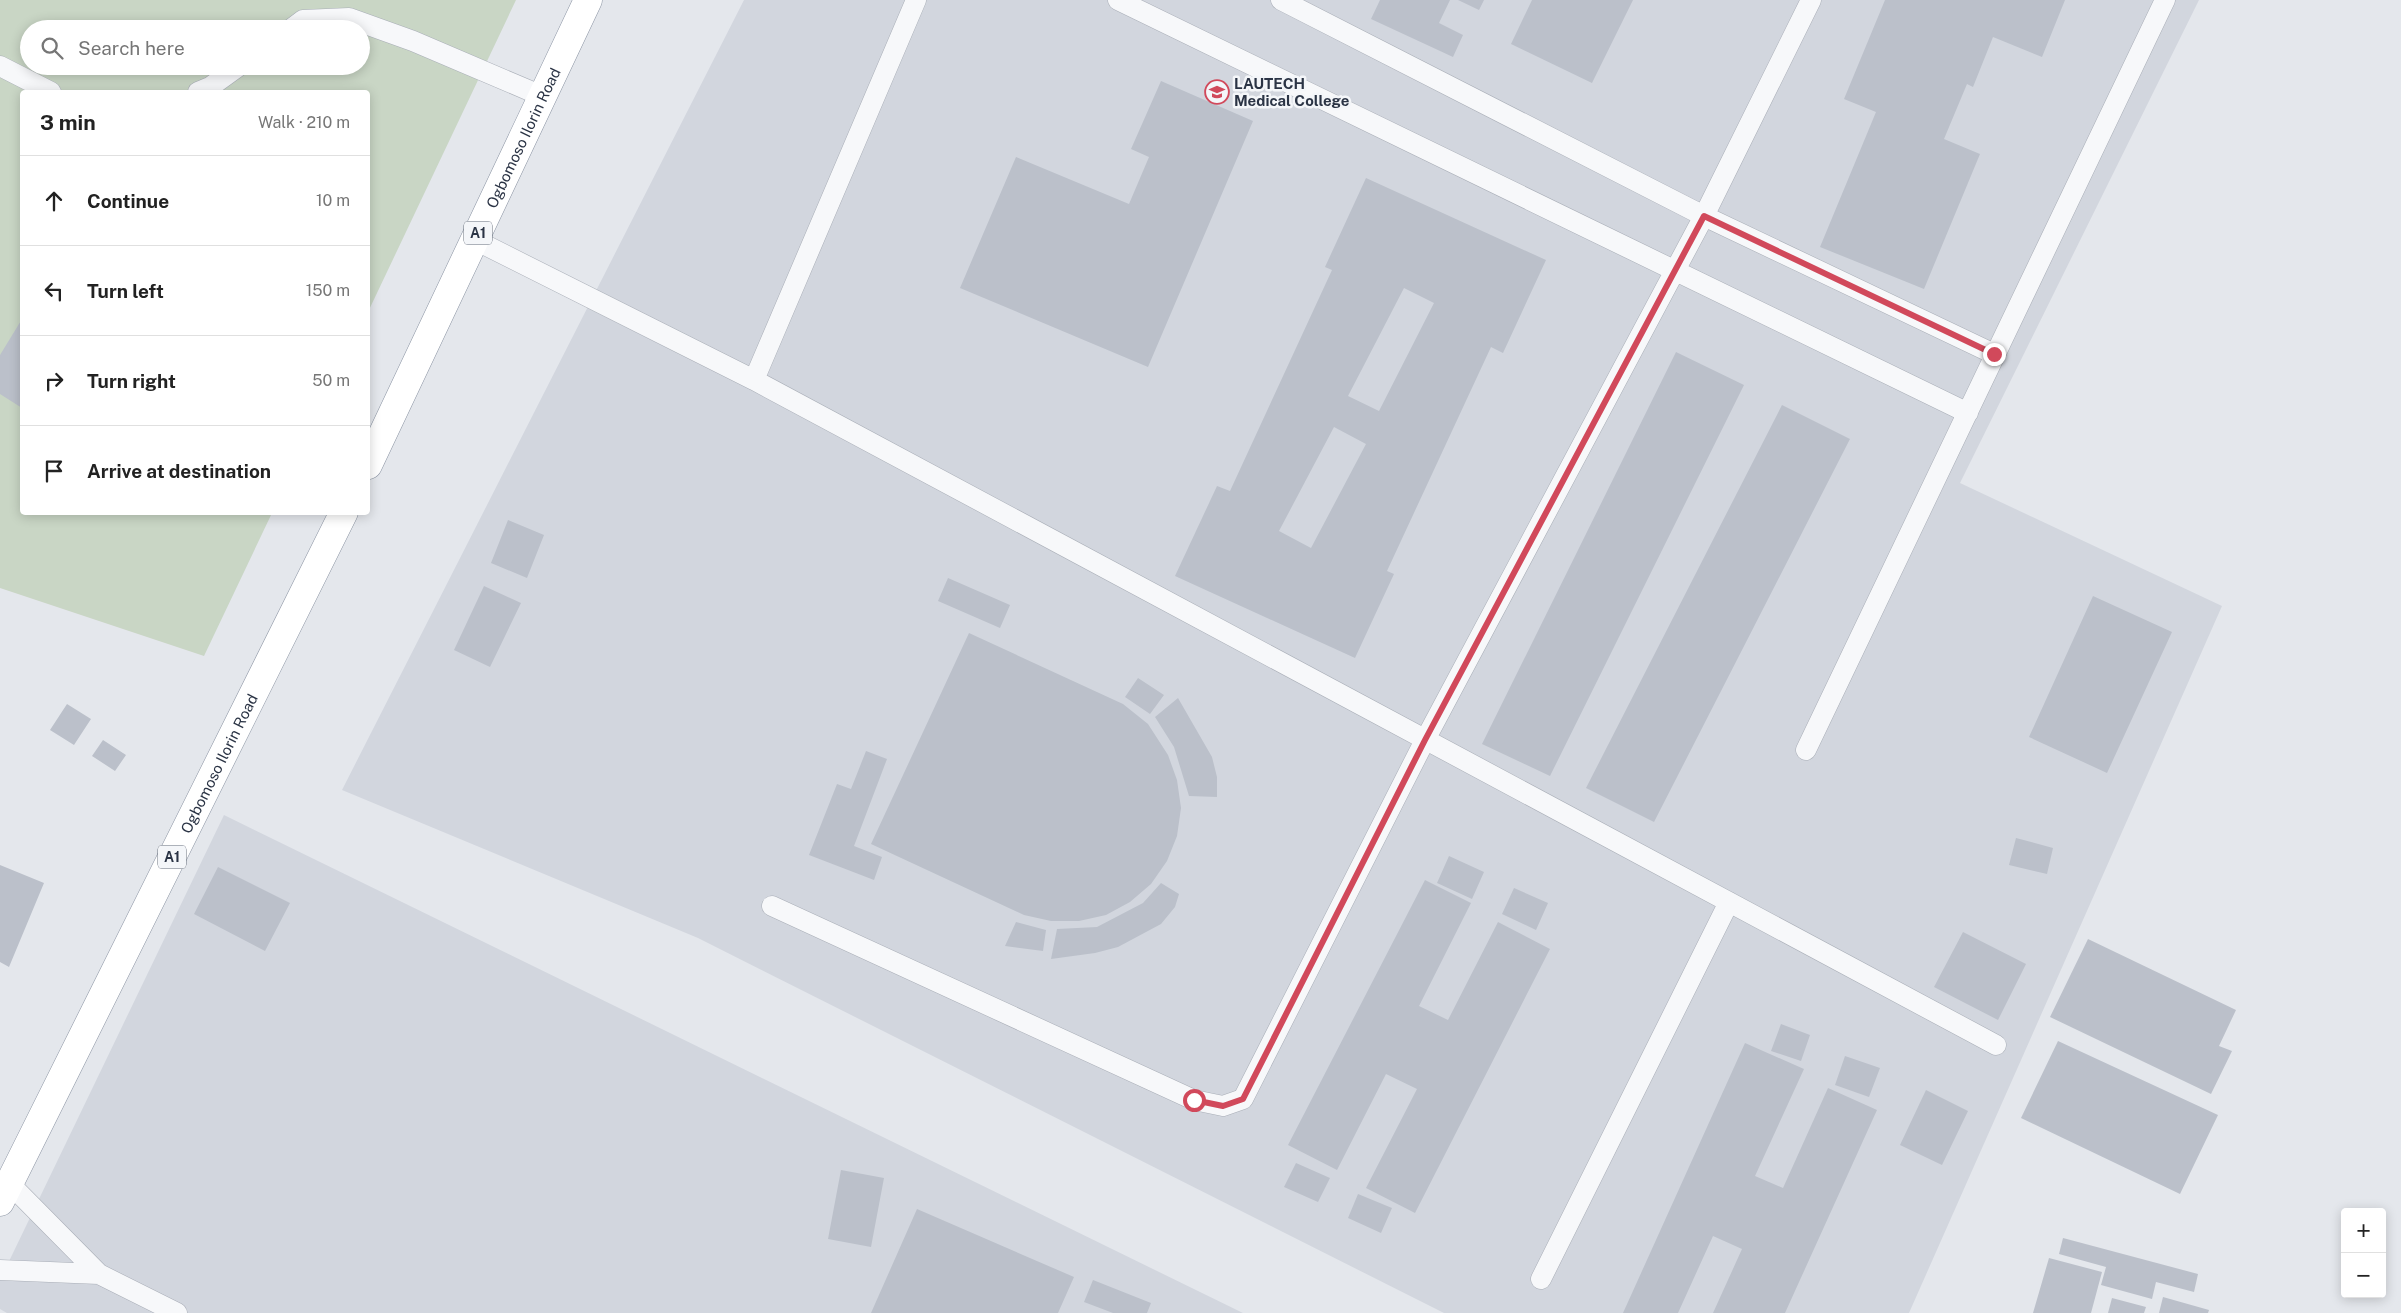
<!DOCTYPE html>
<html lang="en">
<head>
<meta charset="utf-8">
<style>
  :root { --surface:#fff; --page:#f2f2f2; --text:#222; --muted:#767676; --line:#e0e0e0 }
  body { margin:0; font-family:"Public Sans",sans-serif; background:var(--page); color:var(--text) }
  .controls { position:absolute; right:15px; bottom:15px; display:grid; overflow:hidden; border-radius:5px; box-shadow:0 2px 12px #0003 }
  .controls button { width:45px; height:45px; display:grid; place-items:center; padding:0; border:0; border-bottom:1px solid var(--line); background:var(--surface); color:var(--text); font:25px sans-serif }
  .stop { position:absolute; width:15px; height:15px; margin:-11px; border:4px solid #d1495b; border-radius:50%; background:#fff }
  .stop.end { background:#d1495b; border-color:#fff; box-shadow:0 1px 5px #0008 }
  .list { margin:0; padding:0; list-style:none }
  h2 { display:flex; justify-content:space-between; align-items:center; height:65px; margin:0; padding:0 20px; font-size:21px }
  h2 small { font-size:16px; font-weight:400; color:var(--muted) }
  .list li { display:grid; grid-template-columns:32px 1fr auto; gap:15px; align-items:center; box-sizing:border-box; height:90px; padding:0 20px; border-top:1px solid var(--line) }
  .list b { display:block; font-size:19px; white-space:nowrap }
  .list em { font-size:16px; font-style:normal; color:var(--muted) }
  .icon { flex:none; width:28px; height:28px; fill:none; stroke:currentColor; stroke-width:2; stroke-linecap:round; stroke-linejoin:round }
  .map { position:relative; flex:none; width:2401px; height:1313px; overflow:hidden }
  .search { position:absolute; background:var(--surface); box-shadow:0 2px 12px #0003; left:20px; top:20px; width:350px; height:55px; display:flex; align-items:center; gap:12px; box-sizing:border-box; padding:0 18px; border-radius:28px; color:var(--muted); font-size:19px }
  .panel { position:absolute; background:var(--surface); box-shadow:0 2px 12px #0003; left:20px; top:90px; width:350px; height:425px; border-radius:5px }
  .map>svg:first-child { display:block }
  .built { fill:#d2d6de }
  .green { fill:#c9d6c5; fill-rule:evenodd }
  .building { fill:#bbc0ca; fill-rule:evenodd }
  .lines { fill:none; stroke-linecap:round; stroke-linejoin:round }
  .service-casing { stroke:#a9aeb7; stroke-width:21 }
  .trunk-casing { stroke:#8b94a3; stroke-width:29 }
  .service { stroke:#f7f8fa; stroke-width:20 }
  .trunk { stroke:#fff; stroke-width:28 }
  .route { stroke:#d1495b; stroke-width:6 }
  .labels { text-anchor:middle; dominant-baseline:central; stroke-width:5; stroke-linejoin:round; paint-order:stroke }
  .shield { fill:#f4f6f9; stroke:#676e7b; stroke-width:1 }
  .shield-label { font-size:14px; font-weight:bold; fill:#2b3445 }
  .poi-label { font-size:15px; font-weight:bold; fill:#2b3445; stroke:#f4f6f9; text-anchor:start }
  .street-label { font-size:15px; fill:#2b3445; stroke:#f4f6f9 }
</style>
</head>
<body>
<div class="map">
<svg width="2401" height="1313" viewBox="0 0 2401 1313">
  <rect width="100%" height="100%" fill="#e4e7ec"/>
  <path class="built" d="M744,0h1455l-239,483 262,123 -313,707h-465l-746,-375 -356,-148z
    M224,815l1019,498h-1236l-7,-4v-29z"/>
  <path class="green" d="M0,0h516l-148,312v-220h-346v420l250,1 -68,143 -204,-68zM29,29h332v37h-332z"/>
  <path class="building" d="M1380,0h70l-11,23 24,12 -10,22 -82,-38z
    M1458,0h26l-5,10z
    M1532,0h101l-41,83 -81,-39z
    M1885,0h180l-23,57 -49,-20 -20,50 -6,-3 -23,55 36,15 -56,135 -104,-42 56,-135 -32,-13z
    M1161,81l92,40 -105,246 -188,-79 56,-131 113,47 20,-47 -18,-8z
    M1366,178l180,82 -43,93 -12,-6 -104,224 7,3 -39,84 -180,-82 42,-90 13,5 102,-221 -7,-3zM1404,288l30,15 -55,108 -31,-15zM1334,427l32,17 -55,104 -32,-17z
    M22,319v89l-22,-14v-39z
    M1676,352l68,33 -194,391 -68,-32z
    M1782,405l68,34 -196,383 -68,-34z
    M508,520l36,15 -17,43 -36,-15z
    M948,578l62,27 -10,23 -62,-27z
    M484,586l37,17 -31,64 -36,-17z
    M2093,596l79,36 -65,141 -78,-36z
    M969,633l154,71 25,20 20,31 9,25 4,28 -4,28 -10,25 -16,23 -21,18 -24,13 -27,6h-28l-27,-6 -153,-71z
    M1138,678l26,17 -14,19 -25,-17z
    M1178,698l34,59 5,20v20l-28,-1 -15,-49 -19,-30z
    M67,704l24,15 -17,26 -24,-15z
    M103,740l23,15 -11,16 -23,-15z
    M866,751l21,8 -33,87 28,11 -8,23 -65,-25 28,-71 14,5z
    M2016,838l37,10 -6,26 -38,-9z
    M1449,856l35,16 -12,27 -35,-16z
    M0,865l44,18 -35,84 -9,-5z
    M218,867l72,36 -25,48 -71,-37z
    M1425,880l46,23 -52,103 29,14 50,-98 52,27 -135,264 -49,-25 51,-99 -31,-15 -49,96 -49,-25z
    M1161,883l18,11 -4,13 -14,17 -43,23 -23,6 -44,6 6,-30 40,-2 46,-24z
    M1514,888l34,15 -12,27 -34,-16z
    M1016,922l30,8 -3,21 -38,-5z
    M1963,932l63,32 -28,56 -64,-33z
    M2088,939l148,71 -17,36 13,5 -21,43 -161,-77z
    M1781,1024l29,11 -9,26 -30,-10z
    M2058,1041l160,74 -38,79 -159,-76z
    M1745,1043l59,26 -49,107 28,12 45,-100 49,22 -92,203h-72l29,-64 -29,-13 -35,77h-55z
    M1845,1056l35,12 -11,29 -34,-12z
    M1926,1090l42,21 -26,54 -42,-20z
    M1296,1163l34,15 -12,24 -34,-15z
    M841,1170l43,8 -13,69 -43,-8z
    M1358,1194l34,14 -11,25 -33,-15z
    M917,1209l157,68 -16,36h-187z
    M2063,1238l135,36 -4,18 -38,-10 -4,17 -51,-14 5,-18 -47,-13z
    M2049,1258l53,14 -11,41h-58z
    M1093,1280l58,23 -4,10h-34l-29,-11z
    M2163,1297l46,13 -1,3h-49z
    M2112,1298l34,9 -2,6h-36z"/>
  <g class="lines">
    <g class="service-casing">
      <path id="service" d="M1118,0l850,413
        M1281,0l423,216 290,138
        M291,29l12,-9 46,-2 64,23 129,55
        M0,66l51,26
        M198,92l12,-5 29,-21
        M475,240l279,140 1242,665
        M754,380l162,-380
        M1806,750l359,-750
        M772,906l422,194 29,6 20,-7 182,-359 279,-524 107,-216
        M9,1183l90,91 78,39
        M0,1270l99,4
        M1541,1279l188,-377"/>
    </g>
    <g class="trunk-casing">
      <g id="trunk">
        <path id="s1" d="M368,465l220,-465"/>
        <path id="s2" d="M0,1202l344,-690"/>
      </g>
    </g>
    <use href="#service" class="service"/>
    <use href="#trunk" class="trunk"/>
  </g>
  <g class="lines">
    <path class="route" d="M1194,1100l29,6 20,-7 182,-359 279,-524 290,138"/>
  </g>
  <defs>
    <g id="university-ring" transform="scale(1.25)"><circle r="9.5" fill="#f4f6f9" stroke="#d1495b" stroke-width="1.5"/><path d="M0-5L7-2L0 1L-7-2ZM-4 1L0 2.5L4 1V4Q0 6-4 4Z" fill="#d1495b"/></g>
  </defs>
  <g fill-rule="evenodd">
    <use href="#university-ring" x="1217" y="92"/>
  </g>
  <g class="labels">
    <g class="shield">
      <rect x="464" y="221.5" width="28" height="23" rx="4"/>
      <rect x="158" y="845.5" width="28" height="23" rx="4"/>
    </g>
    <g class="shield-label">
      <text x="478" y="233">A1</text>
      <text x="172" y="857">A1</text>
    </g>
    <g class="poi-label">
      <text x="1234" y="83">LAUTECH<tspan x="1234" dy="17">Medical College</tspan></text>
    </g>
    <g class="street-label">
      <text stroke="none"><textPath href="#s1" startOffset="362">Ogbomoso Ilorin Road</textPath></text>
      <text stroke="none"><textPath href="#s2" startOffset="490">Ogbomoso Ilorin Road</textPath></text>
    </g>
  </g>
</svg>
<div class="controls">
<button>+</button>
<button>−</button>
</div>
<div class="stop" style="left:1194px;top:1100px"></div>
<div class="stop end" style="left:1994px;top:354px"></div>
<div class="search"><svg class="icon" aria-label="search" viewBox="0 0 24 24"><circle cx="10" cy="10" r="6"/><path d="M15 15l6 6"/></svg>Search here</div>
<section class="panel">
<h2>3 min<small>Walk · 210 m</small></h2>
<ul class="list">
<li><svg class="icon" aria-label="ahead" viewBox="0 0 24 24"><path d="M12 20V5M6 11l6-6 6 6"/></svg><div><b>Continue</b></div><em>10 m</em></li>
<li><svg class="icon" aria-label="left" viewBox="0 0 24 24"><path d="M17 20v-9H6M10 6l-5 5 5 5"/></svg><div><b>Turn left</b></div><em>150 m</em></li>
<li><svg class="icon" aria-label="right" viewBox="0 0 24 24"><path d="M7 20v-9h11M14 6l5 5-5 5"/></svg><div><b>Turn right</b></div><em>50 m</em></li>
<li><svg class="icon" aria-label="arrive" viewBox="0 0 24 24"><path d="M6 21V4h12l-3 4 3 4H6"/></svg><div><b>Arrive at destination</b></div></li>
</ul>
</section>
</div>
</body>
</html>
